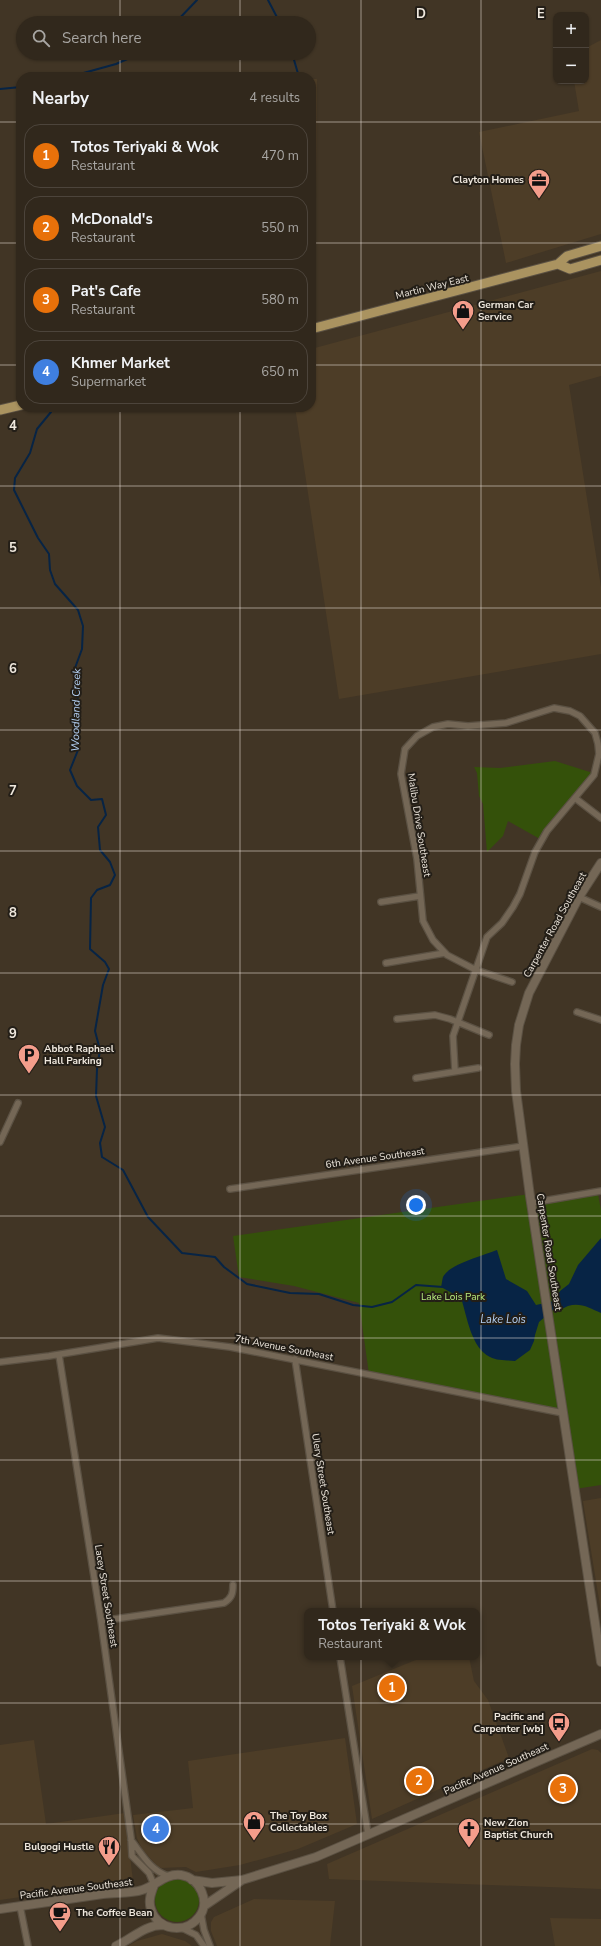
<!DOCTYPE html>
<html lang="en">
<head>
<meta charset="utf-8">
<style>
  :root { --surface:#31281c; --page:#3d3429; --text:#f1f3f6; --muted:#a8a6a3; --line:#4c443b; --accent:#d6ab8b }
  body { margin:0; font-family:"Nunito Sans",sans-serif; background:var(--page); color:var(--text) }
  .controls { position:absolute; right:12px; top:12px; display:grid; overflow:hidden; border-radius:8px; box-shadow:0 1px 3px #0004 }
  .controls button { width:36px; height:36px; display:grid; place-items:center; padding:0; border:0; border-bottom:1px solid var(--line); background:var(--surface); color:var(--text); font:20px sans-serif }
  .you { position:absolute; left:416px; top:1205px; width:14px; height:14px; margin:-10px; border:3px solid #fff; border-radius:50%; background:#1a73e8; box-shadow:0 0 0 6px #1a73e833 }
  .badge { display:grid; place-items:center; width:26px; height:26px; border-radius:50%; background:var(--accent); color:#fff; font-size:13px; font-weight:700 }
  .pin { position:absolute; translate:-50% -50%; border:2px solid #fff; box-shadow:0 1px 4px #0006 }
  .popup { position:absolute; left:304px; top:1608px; width:176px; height:52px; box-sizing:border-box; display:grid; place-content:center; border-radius:8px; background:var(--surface); filter:drop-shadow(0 1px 3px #0005); font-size:13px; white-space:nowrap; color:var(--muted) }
  .popup b { font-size:15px; color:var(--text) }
  .popup::after { content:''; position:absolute; left:50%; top:100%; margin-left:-8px; border:8px solid transparent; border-top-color:var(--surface) }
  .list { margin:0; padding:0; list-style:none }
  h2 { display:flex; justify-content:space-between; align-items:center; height:52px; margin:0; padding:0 16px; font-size:17px }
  h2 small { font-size:13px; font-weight:400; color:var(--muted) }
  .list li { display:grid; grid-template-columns:26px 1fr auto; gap:12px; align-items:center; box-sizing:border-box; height:64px; margin:0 8px 8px; padding:0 8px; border:1px solid var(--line); border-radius:16px }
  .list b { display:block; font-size:15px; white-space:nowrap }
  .list p { margin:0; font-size:13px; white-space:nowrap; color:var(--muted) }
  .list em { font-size:13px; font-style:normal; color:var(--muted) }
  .icon { flex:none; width:22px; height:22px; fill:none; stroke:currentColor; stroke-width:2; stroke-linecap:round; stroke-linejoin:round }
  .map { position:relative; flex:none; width:601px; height:1946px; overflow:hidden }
  .search { position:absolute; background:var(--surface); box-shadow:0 1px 3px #0004; left:16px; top:16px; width:300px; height:44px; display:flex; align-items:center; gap:10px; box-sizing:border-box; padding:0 14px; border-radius:22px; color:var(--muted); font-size:15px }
  .panel { position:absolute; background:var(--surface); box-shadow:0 1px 3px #0004; left:16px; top:72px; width:300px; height:340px; border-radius:16px }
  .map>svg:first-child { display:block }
  .built { fill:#4d3d27 }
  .green { fill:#34510a }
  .water { fill:#072445 }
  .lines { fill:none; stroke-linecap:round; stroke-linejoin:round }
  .stream { stroke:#072445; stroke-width:2 }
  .minor-casing { stroke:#5b5143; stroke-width:8 }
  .secondary-casing { stroke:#5b5143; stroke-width:10 }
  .primary-casing { stroke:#5b5143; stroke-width:11 }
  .minor { stroke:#746756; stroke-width:5.5 }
  .secondary { stroke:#746756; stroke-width:8 }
  .primary { stroke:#aa9360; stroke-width:9 }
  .grid { fill:none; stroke:#efe8de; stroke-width:1; stroke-opacity:0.55 }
  .labels { text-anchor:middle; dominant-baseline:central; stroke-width:4; stroke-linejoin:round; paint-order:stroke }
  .poi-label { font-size:10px; font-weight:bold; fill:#efe8de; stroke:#231e17; text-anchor:start }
  .street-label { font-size:10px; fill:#efe8de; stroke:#231e17 }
  .park-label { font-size:10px; fill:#b9ee81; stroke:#231e17 }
  .water-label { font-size:11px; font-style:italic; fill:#b4d1f5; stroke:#231e17 }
  .grid-label { font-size:13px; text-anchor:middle; font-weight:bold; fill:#efe8de; stroke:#231e17; stroke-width:4; stroke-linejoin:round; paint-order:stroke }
</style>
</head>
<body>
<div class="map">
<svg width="601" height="1946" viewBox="0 0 601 1946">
  <rect width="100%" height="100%" fill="#413525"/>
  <path class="built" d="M601,40v194l-95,29 -27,-131 100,-21 -5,-30h12v-33z
    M311,79h6l-1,119h-5z
    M601,271v105l-32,9 32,202v67l-262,45 -44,-292h16v-58z
    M601,1498v114l-18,-111z
    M423,1657h46l5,24 14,19 21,58 -137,61 -20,-133z
    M345,1738l12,86 -59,25 -58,16 -44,7 -10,-5 -25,1 -4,-2 -15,-17 -5,-11 -4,-23 60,-7 -5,-47z
    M34,1740l12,84 79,-11 8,68 -133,19v-155z
    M592,1749l6,1 3,3v136l-272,-10 -2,-15z
    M254,1899l81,2 -5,45h-113l-6,-15v-9l3,-5z
    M550,1918l51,1v27h-46z
    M162,1934l23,7 7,5h-64l9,-5z"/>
  <path class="green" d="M555,761l38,12 -53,66 -32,-18 -5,15 -16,16 -4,-48 -4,-8 -2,-23 -3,-6 26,1z
    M530,1194l4,11 64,-11 3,16v275l-26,4 -11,-77 -195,-38 -10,-71 -65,-17 -55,-9 -6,-41z
    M155 1900a22 22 0 1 1 44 0a22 22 0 1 1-44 0Z"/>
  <path class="water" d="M601,1238v75c-11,-5 -21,-11 -33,-7 -6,3 -9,4 -15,4l-14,12 -4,13 -1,6 -4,9 -15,11c-8,-1 -18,0 -25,-4 -19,-9 -23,-41 -29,-59l-20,-11c1,-3 1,-7 2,-10 6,-13 42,-22 54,-27l9,29 21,12 9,14 18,-4 6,-10 9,-7 9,-19z"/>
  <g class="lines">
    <path class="stream" d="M268,0l12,23
      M175,23l22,-23
      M292,53l7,24
      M69,77l47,-13 25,-11
      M0,89l21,-2
      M51,412l-14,17 -7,24 -15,25 -1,12 24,48 11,16 1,16 5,14 23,26 5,16 -1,23 -7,19 3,35v47l-8,20 7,16 14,14 11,-1 4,16 -8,12 2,23 10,12 5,13 -5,10 -13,5 -6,8 -1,51 15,13 4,7 -6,16 -8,46 5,19 -3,19 -1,27 9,31 -5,16 2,14 21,13 25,47 34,36 33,4 9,10 23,17 43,9 29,1 34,11 19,2 20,-5 24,-17 27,2"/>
    <g class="minor-casing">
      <path id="minor" d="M575,798l26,20
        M579,897l22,10
        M381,902l39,-6
        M386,963l59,-10
        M577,1012l24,8
        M397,1019l38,-4 15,4 39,16
        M455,1071l-2,-35 34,-99 15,-14 11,-16 7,-13 15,-42 12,-21 47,-56 5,-21 -1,-10 -3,-11 -15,-17 -10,-5 -16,-3 -48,15 -38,3 -20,-2 -15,3 -16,9 -12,13 -4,25 16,85 6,62 10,19 14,15 29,15 36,12
        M416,1078l62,-10
        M0,1142l18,-39
        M230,1189l293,-43
        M531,1203l70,-12
        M59,1355l42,266 30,217 1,18 17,17 5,12
        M295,1359l38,252
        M0,1362l49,-6 109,-18 72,9 333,66
        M101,1621l123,-18c8,-5 9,-10 9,-18
        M340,1657l28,177
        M131,1840c11,14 19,30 37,36
        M20,1906l8,40
        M201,1914l3,16 6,16
        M182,1928l14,7 8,11"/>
    </g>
    <g class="secondary-casing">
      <path id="secondary" d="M601,863l-22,34 -50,96 -10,32 -3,20 -1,19 1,27 14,105 71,466
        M192,1880l20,3 30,-3
        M204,1906l38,-26 74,-23 285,-123
        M0,1909c34,-5 68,-10 103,-15 12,-2 27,0 39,-4 14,-4 23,-17 39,-15 19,3 30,27 18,42 -14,18 -42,13 -48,-8 -3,-8 0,-16 3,-24
        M116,1946c16,-7 28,-21 47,-21"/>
    </g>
    <g class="primary-casing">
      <path id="primary" d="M558,264l12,5 31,-9
        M311,329l247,-65 9,-8 34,-10
        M0,410l21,-5"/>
    </g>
    <use href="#minor" class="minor"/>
    <use href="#secondary" class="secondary"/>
    <use href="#primary" class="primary"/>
  </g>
  <path class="grid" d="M120,0v23M240,0v23M361,0v1946M481,0v1946M120,53v24M240,53v24M0,122h21M311,122h290M0,243h21M311,243h290M0,365h21M311,365h290M120,407v1539M240,407v1539M0,486h601M0,608h601M0,730h601M0,851h601M0,973h601M0,1095h601M0,1216h601M0,1338h601M0,1460h601M0,1581h601M0,1703h601M0,1824h601"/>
  <defs>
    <g id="office-pin" transform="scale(1.15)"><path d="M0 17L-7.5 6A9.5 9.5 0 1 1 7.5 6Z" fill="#f49d8b" stroke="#231e17"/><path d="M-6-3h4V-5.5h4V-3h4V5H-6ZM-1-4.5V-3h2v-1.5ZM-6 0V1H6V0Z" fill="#111"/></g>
    <g id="shop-pin" transform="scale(1.15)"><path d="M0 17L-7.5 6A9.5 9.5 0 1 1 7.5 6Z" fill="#f49d8b" stroke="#231e17"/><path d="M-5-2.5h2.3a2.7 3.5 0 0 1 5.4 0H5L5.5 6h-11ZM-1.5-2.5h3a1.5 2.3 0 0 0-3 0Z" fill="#111"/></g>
    <g id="parking-pin" transform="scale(1.15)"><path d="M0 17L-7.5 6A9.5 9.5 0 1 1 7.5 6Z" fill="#f49d8b" stroke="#231e17"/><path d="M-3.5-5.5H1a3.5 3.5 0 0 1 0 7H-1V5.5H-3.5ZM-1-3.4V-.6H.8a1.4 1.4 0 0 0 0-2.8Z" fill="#111"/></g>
    <g id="bus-pin" transform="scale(1.15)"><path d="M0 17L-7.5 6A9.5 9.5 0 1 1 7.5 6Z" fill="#f49d8b" stroke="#231e17"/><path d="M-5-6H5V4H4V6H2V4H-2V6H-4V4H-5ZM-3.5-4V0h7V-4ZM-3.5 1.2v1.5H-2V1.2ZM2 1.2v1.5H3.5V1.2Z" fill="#111"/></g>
    <g id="church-pin" transform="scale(1.15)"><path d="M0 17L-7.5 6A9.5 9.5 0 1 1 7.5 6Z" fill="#f49d8b" stroke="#231e17"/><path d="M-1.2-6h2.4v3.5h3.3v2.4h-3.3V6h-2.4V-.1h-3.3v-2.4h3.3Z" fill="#111"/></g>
    <g id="restaurant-pin" transform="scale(1.15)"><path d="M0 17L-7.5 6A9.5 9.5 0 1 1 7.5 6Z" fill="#f49d8b" stroke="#231e17"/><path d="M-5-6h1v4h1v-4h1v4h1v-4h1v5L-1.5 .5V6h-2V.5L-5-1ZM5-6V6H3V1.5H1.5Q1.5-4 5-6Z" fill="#111"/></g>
    <g id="cafe-pin" transform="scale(1.15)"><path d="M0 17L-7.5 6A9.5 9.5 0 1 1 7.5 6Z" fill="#f49d8b" stroke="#231e17"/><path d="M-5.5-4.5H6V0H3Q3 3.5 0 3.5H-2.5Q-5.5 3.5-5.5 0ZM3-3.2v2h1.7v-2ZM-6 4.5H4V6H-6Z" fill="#111"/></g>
  </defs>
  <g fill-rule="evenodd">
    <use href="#office-pin" x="539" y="180"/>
    <use href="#shop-pin" x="463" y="311"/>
    <use href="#parking-pin" x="29" y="1055"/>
    <use href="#bus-pin" x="559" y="1723"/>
    <use href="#shop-pin" x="254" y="1822"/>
    <use href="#church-pin" x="469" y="1829"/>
    <use href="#restaurant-pin" x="109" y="1847"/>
    <use href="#cafe-pin" x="60" y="1913"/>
  </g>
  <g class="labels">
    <g class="poi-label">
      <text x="524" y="180" text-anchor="end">Clayton Homes</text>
      <text x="478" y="305">German Car<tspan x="478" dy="12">Service</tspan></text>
      <text x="44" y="1049">Abbot Raphael<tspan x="44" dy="12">Hall Parking</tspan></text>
      <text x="544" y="1717" text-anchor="end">Pacific and<tspan x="544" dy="12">Carpenter [wb]</tspan></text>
      <text x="270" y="1816">The Toy Box<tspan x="270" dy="12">Collectables</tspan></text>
      <text x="484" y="1823">New Zion<tspan x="484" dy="12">Baptist Church</tspan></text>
      <text x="94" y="1847" text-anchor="end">Bulgogi Hustle</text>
      <text x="76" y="1913">The Coffee Bean</text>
    </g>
    <g class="street-label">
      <text transform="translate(432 287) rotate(-14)">Martin Way East</text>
      <text transform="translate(419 825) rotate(81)">Malibu Drive Southeast</text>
      <text transform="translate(555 925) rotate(-61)">Carpenter Road Southeast</text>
      <text transform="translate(375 1158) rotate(-8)">6th Avenue Southeast</text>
      <text transform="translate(549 1252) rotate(81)">Carpenter Road Southeast</text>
      <text transform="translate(284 1348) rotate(11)">7th Avenue Southeast</text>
      <text transform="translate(323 1484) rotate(81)">Ulery Street Southeast</text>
      <text transform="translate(106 1596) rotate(81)">Lacey Street Southeast</text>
      <text transform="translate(496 1769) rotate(-24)">Pacific Avenue Southeast</text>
      <text transform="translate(76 1889) rotate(-7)">Pacific Avenue Southeast</text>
    </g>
    <g class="park-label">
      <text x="453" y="1297">Lake Lois Park</text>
    </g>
    <g class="water-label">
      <text transform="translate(76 710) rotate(-89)">Woodland Creek</text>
      <text x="503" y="1319">Lake Lois</text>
    </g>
  </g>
  <g class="grid-label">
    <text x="421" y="18">D</text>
    <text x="541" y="18">E</text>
    <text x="13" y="430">4</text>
    <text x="13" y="552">5</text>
    <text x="13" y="673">6</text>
    <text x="13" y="795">7</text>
    <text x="13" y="917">8</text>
    <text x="13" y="1038">9</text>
  </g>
</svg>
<div class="controls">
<button>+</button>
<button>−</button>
</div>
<div class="you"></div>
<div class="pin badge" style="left:392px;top:1688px;background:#e8710a">1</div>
<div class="popup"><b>Totos Teriyaki &amp; Wok</b>Restaurant</div>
<div class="pin badge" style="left:419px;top:1781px;background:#e8710a">2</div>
<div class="pin badge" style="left:563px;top:1789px;background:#e8710a">3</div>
<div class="pin badge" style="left:156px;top:1829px;background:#3f7fe0">4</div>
<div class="search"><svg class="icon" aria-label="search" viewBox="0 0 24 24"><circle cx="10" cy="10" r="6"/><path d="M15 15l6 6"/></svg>Search here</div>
<section class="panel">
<h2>Nearby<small>4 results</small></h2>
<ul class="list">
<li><span class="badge" style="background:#e8710a">1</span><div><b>Totos Teriyaki &amp; Wok</b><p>Restaurant</p></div><em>470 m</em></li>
<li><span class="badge" style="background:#e8710a">2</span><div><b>McDonald's</b><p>Restaurant</p></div><em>550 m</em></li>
<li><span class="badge" style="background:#e8710a">3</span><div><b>Pat's Cafe</b><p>Restaurant</p></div><em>580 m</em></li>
<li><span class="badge" style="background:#3f7fe0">4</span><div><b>Khmer Market</b><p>Supermarket</p></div><em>650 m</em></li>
</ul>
</section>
</div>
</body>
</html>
